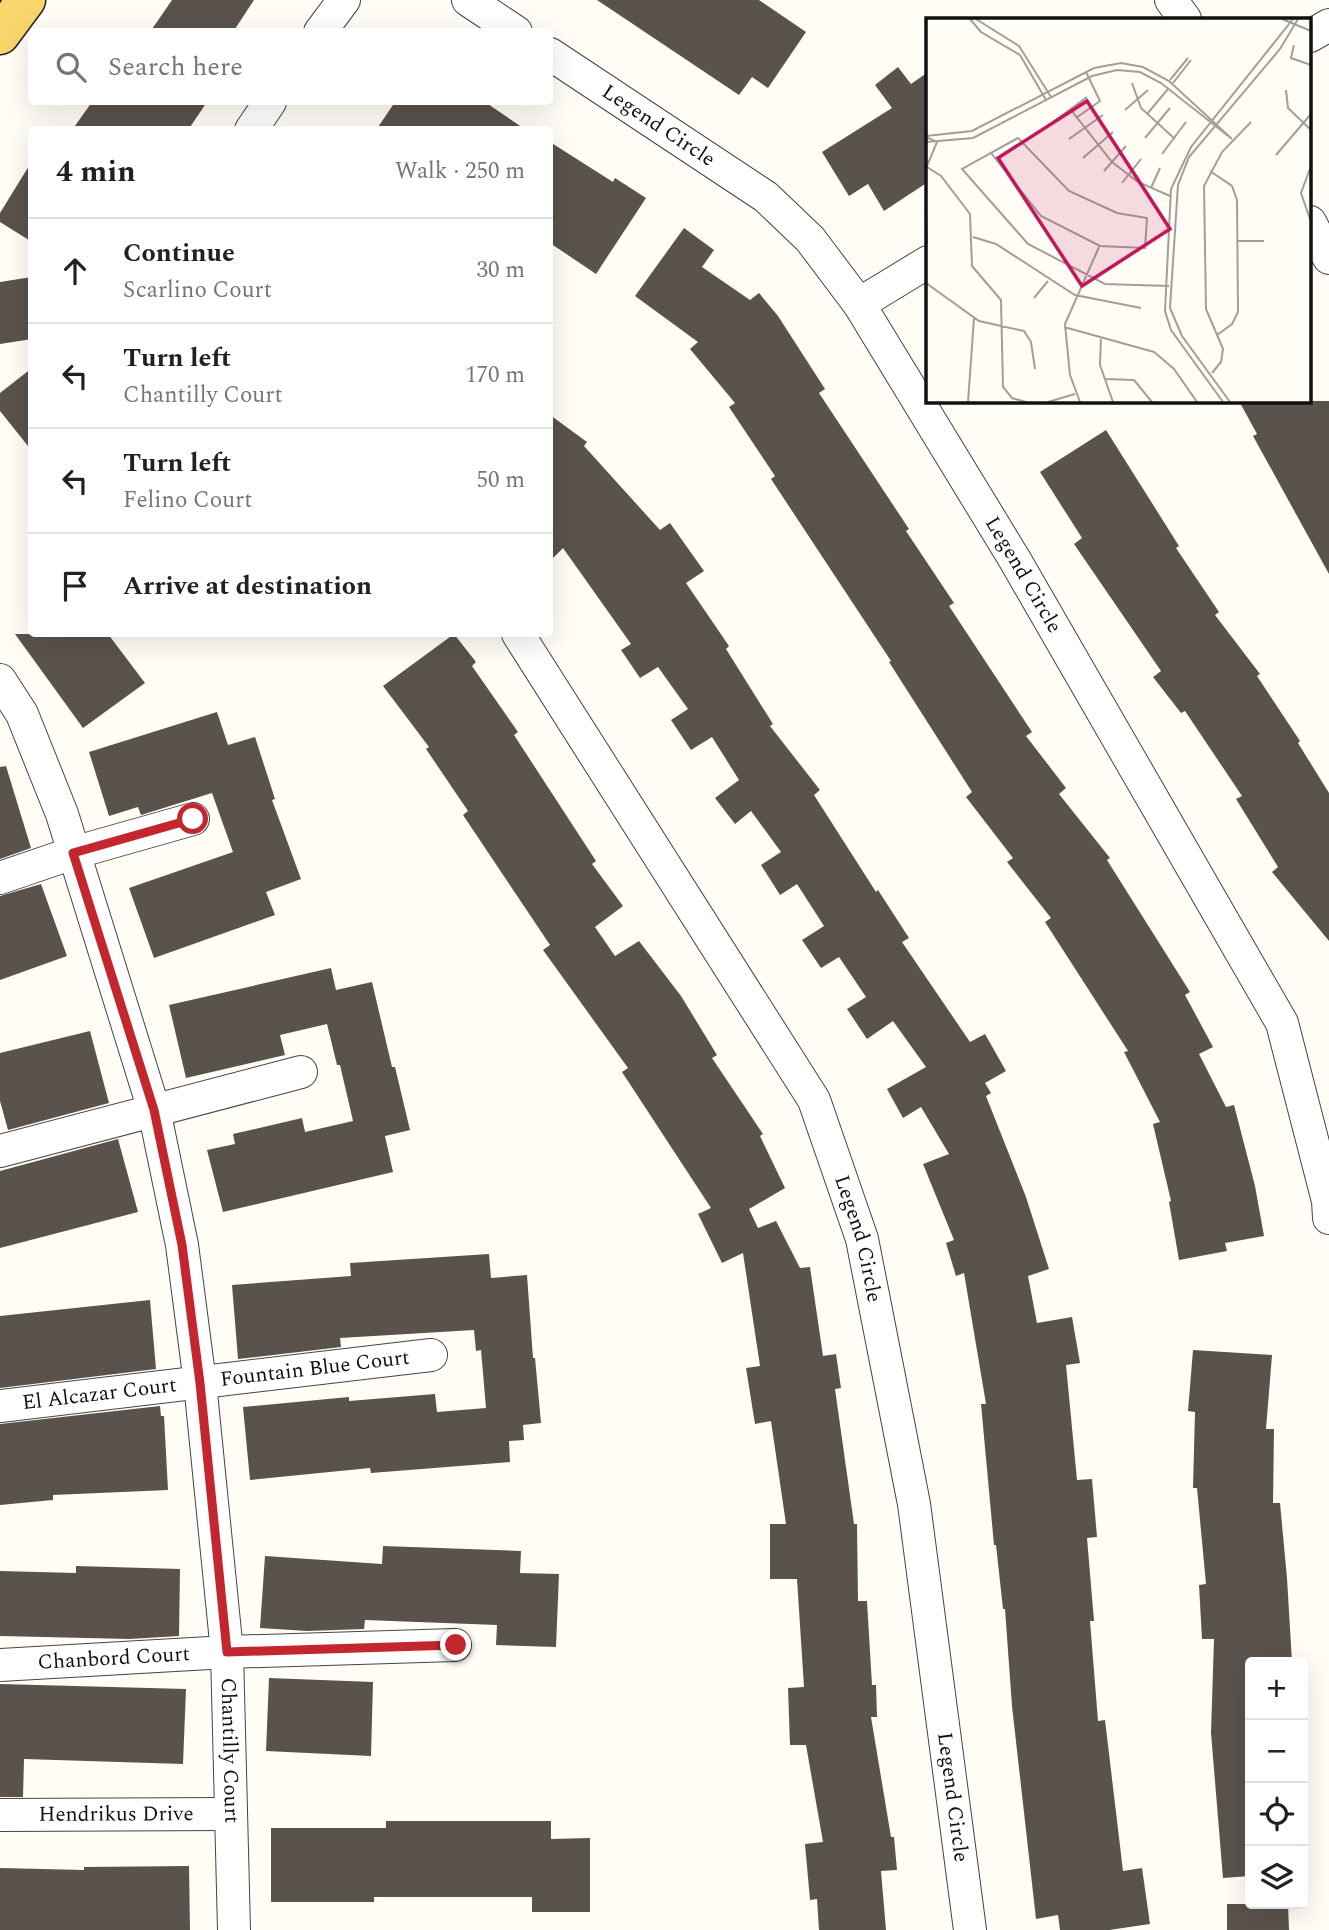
<!DOCTYPE html>
<html lang="en">
<head>
<meta charset="utf-8">
<style>
  :root { --surface:#fff; --page:#f6f6f6; --text:#202124; --muted:#757577; --line:#e0e0e0 }
  body { margin:0; font-family:Spectral,serif; background:var(--page); color:var(--text) }
  .controls { position:absolute; right:21px; bottom:21px; display:grid; overflow:hidden; border-radius:7px; box-shadow:0 7px 28px #0002 }
  .controls button { width:63px; height:63px; display:grid; place-items:center; padding:0; border:0; border-bottom:2px solid var(--line); background:var(--surface); color:var(--text); font:35px sans-serif }
  .stop { position:absolute; width:21px; height:21px; margin:-16px; border:5px solid #c4262e; border-radius:50%; background:#fff }
  .stop.end { background:#c4262e; border-color:#fff; box-shadow:0 2px 7px #0008 }
  .list { margin:0; padding:0; list-style:none }
  h2 { display:flex; justify-content:space-between; align-items:center; height:91px; margin:0; padding:0 28px; font-size:30px }
  h2 small { font-size:23px; font-weight:400; color:var(--muted) }
  .list li { display:grid; grid-template-columns:46px 1fr auto; gap:21px; align-items:center; box-sizing:border-box; height:105px; padding:0 28px; border-top:2px solid var(--line) }
  .list b { display:block; font-size:26px; white-space:nowrap }
  .list p { margin:0; font-size:23px; white-space:nowrap; color:var(--muted) }
  .list em { font-size:23px; font-style:normal; color:var(--muted) }
  .icon { flex:none; width:38px; height:38px; fill:none; stroke:currentColor; stroke-width:2; stroke-linecap:round; stroke-linejoin:round }
  .map { position:relative; flex:none; width:1329px; height:1930px; overflow:hidden }
  .search { position:absolute; background:var(--surface); box-shadow:0 7px 28px #0002; left:28px; top:28px; width:525px; height:77px; display:flex; align-items:center; gap:18px; box-sizing:border-box; padding:0 24px; border-radius:7px; color:var(--muted); font-size:26px }
  .panel { position:absolute; background:var(--surface); box-shadow:0 7px 28px #0002; left:28px; top:126px; width:525px; height:511px; border-radius:7px }
  .map>svg:first-child { display:block }
  .building { fill:#5a524d }
  .lines { fill:none; stroke-linecap:round; stroke-linejoin:round }
  .minor-casing { stroke:#444; stroke-width:34 }
  .major-casing { stroke:#222; stroke-width:41 }
  .minor { stroke:#fff; stroke-width:32 }
  .major { stroke:#f9d66b; stroke-width:38 }
  .route { stroke:#c4262e; stroke-width:9 }
  .labels { text-anchor:middle; dominant-baseline:central; stroke-width:7; stroke-linejoin:round; paint-order:stroke }
  .street-label { font-size:21px; fill:#111; stroke:#fff }
  .inset-road { fill:none; stroke:#a09f9a; stroke-width:2 }
  .view { fill:#c2185b; fill-opacity:0.15; stroke:#c2185b; stroke-width:3.5 }
  .inset-edge { fill:none; stroke:#111; stroke-width:3.5 }
</style>
</head>
<body>
<div class="map">
<svg width="1329" height="1930" viewBox="0 0 1329 1930">
  <rect width="100%" height="100%" fill="#fffdf5"/>
  <path class="building" d="M172,0h82l-21,32h-83z
    M597,0h162l47,32 -38,56 -16,-11 -13,18z
    M898,67l13,17 17,-12v110l-44,29 -16,-27 -19,12 -27,-44 70,-44 -17,-23z
    M92,102h115l-19,28h-116z
    M395,102h90l41,28h-150z
    M550,142l63,40 2,-4 31,20 -50,76 -46,-31z
    M32,161v81l-32,-20v-9z
    M684,228l30,22 -12,17 48,33 9,-7 19,23 47,73 -6,4 90,136 -3,2 48,72 -5,3 83,126 -6,4 40,52 -7,6 51,64 -3,2 83,132 -5,3 28,52 -14,7 27,53 8,-2 21,81 9,50 -39,7 2,8 -48,9 -10,-58 2,-1 -18,-77 7,-2 -36,-70 4,-1 -83,-129 6,-4 -44,-56 6,-4 -47,-61 6,-5 -83,-130 2,-1 -120,-182 4,-3 -46,-69 6,-4 -45,-54 8,-7 -63,-46z
    M32,277v62l-32,5v-62z
    M32,368v83l-32,-40v-18z
    M1239,401h90v173l-76,-138 4,-2z
    M550,415l37,27 -3,4 76,84 10,-7 34,48 -18,12 43,63 -3,3 47,75 -3,2 50,64 -6,5 62,97 2,-2 31,48 -7,4 68,100 15,-8 21,37 -21,12 6,10 -5,3 40,101 23,72 -21,7 9,47 35,-6 8,46 -14,2 11,115 15,-1 5,58 -10,1 7,83h-4l8,100 7,-1 18,151 19,-3 8,56 -41,6h-49l-2,-15 -22,4 -24,-213 -7,-97h-2l-7,-64h-2l-13,-141h5l-22,-131 -8,3 -10,-33 8,-3 -31,-76 26,-10 -28,-47 -18,11 -16,-29 39,-22 -33,-46 -26,18 -20,-30 19,-12 -27,-40 -18,11 -19,-28 22,-14 -27,-42 -17,11 -19,-30 20,-13 -30,-41 -16,13 -20,-26 24,-18 -27,-43 -21,13 -20,-30 17,-11 -30,-42 -18,11 -19,-28 10,-6 -68,-96 -13,13z
    M1106,430l73,116 -3,2 43,64 -4,3 45,59 -3,2 43,65 -2,2 31,50v148l-57,-69 6,-5 -42,-68 6,-3 -57,-85 -4,2 -28,-36 8,-6 -87,-127 8,-6 -42,-66z
    M15,634h93l37,49 -62,45z
    M454,634l22,28 -4,4 46,66 -4,3 82,126 -4,3 31,42 -28,21 20,29 24,-15 42,55 36,59 -5,3 51,76 -3,2 25,52 -36,21 9,19 18,-7 24,47 10,-1 13,89 13,-2 5,34 -6,1 19,135h3l1,77h9l5,84h4l1,32h-6l20,120h3l3,33 -16,1 5,59h-67l-2,-31 -7,1 -5,-56 18,-2 -17,-97h-16l-2,-57 16,-1 -7,-108h-27v-55h16l-15,-103 -16,3 -9,-56 14,-2 -17,-113 -21,10 -24,-49 13,-6 -89,-136 6,-4 -85,-118 7,-5 -87,-130 5,-4 -42,-62 3,-2 -46,-61z
    M217,712l11,33 27,-8 20,62 -3,1 29,79 -35,13 9,23 -121,43 -25,-70 104,-36 -21,-59 -71,22 -3,-8 -29,9 -20,-64z
    M6,766l25,82 -31,11v-92z
    M41,884l26,72 -67,24v-84z
    M331,968l5,22 36,-8 20,85h3l15,63 -25,6 8,36 -170,40 -16,-62 28,-6 -2,-10 69,-16 3,14 48,-11 -13,-56h-3l-10,-41 -47,11 5,20 -99,23 -17,-73z
    M90,1031l19,72 -101,27 -8,-29v-48z
    M118,1139l20,73 -138,36v-77z
    M489,1254l2,24 36,-3 6,83h2l6,65 -18,2 1,15 -15,1 1,21 -139,11 -1,-5 -120,12 -7,-73 106,-10v4l86,-7 2,18 49,-4 -5,-58 -5,1 -2,-21 -134,8 1,9 -103,12 -6,-74 119,-9 -1,-13z
    M150,1300l6,69 -156,19v-72z
    M1193,1350l79,5 -6,74h8l-1,74h7l7,75 5,84h-42v214l-27,2 -12,-145 3,-94h-12l-3,-54 7,-1 -9,-96h-4l2,-76 -7,-1z
    M160,1406l1,10h3l4,74 -115,5v5l-53,5v-81z
    M383,1546l138,5 -1,22 39,1 -3,73 -60,-2 1,-20 -132,-5 -1,9 -57,2 -47,-3 5,-72 117,8z
    M76,1566l104,3 -1,67 -49,3 -130,-3v-65l76,2z
    M269,1678l104,4 -2,74 -105,-5z
    M0,1684l186,5 -3,75 -159,-5 -1,38h-23z
    M386,1821h165v18l39,-1v74h-58v-15h-158v5h-103v-74h115z
    M189,1866l1,64h-190v-62l84,2v-3z
    M1227,1904h61l1,26h-62z"/>
  <g class="lines">
    <g class="minor-casing">
      <g id="minor">
        <path d="M468,0l48,32"/>
        <path d="M1171,0l14,19"/>
        <path d="M320,32l24,-32"/>
        <path d="M1310,36l19,-11"/>
        <path id="s1" d="M550,54l216,143 44,42 49,65 156,256 267,463 46,178 1,17"/>
        <path d="M251,130l19,-28"/>
        <path d="M1310,222l19,36"/>
        <path d="M859,304l69,-42"/>
        <path id="s2" d="M518,634l296,466 48,139 52,265 56,426"/>
        <path id="s3" d="M0,680l22,34 40,100 92,296 28,135 18,138 27,269 7,278"/>
        <path d="M0,878l73,-25 120,-34"/>
        <path d="M0,1151l301,-79"/>
        <path id="s4" d="M0,1406l431,-51"/>
        <path id="s5" d="M0,1665l227,-13 228,-7"/>
        <path id="s6" d="M0,1815l230,-1"/>
      </g>
    </g>
    <g class="major-casing">
      <path id="major" d="M0,35l26,-35"/>
    </g>
    <use href="#minor" class="minor"/>
    <use href="#major" class="major"/>
  </g>
  <g class="lines">
    <path class="route" d="M193,819l-120,34 81,257 28,135 18,138 27,269 229,-7"/>
  </g>
  <g class="labels">
    <g class="street-label">
      <text stroke="none"><textPath href="#s1" startOffset="130">Legend Circle</textPath></text>
      <text stroke="none"><textPath href="#s1" startOffset="718">Legend Circle</textPath></text>
      <text stroke="none"><textPath href="#s2" startOffset="698">Legend Circle</textPath></text>
      <text stroke="none"><textPath href="#s4" startOffset="317">Fountain Blue Court</textPath></text>
      <text stroke="none"><textPath href="#s4" startOffset="100">El Alcazar Court</textPath></text>
      <text stroke="none"><textPath href="#s5" startOffset="114">Chanbord Court</textPath></text>
      <text stroke="none"><textPath href="#s3" startOffset="1104">Chantilly Court</textPath></text>
      <text stroke="none"><textPath href="#s2" startOffset="1265">Legend Circle</textPath></text>
      <text stroke="none"><textPath href="#s6" startOffset="116">Hendrikus Drive</textPath></text>
    </g>
  </g>
  <g transform="translate(926 18)">
    <rect width="385" height="385" fill="#fffdf5"/>
    <path class="inset-road" d="M44,1l11,13 39,23 26,45M50,1l43,27 32,51M356,1l29,12M368,27l-3,13 20,7M244,62l18,-22M206,65l9,25 34,31M247,65l18,-23M360,72l2,18 23,22M145,92l41,52 26,20 32,14M199,92l23,-20M221,96l21,-25M150,100l24,-17 -14,-29M127,104l34,-25M0,118l46,-5 122,-63 27,-5 22,4 26,14 63,58M0,119l11,5 -10,24M219,120l25,-30M143,121l34,-24M0,124l47,-4 119,-62 25,-6 23,2 21,11 71,56M65,135l50,63 59,30 45,2 2,-30 -30,-5 -48,-22 -51,-53 -56,31 66,75 77,40 64,2M236,136l24,-32M350,137l35,-41M157,140l30,-26M385,148l-10,27 10,29M1,149l14,9 29,38 2,52 29,34 2,87 9,11 14,4M178,153l22,-25M284,153l22,15 5,14 1,112 -6,12 -15,11M196,165l19,-24M225,170l9,-20M0,192l1,34M47,219l23,7 79,51 66,13M312,223h26M0,265l53,38 45,10 7,11 4,27M108,280l14,-17M138,309l90,25 20,17 23,33M175,319l-1,28 13,37M286,355l9,-11 2,-13 -17,-40 -2,-123 18,-34 29,-30M178,361l30,1 18,22M42,384l6,-84M122,384l27,-8M154,384l-10,-27 -5,-51 34,-77M297,384l-52,-72 -6,-19 6,-122 20,-42 102,-128M304,384l-48,-66 -12,-28 8,-123 11,-28 91,-108 18,-30"/>
    <path class="view" d="M161,83l83,128 -88,57 -84,-128z"/>
    <rect width="385" height="385" class="inset-edge"/>
  </g>
</svg>
<div class="controls">
<button>+</button>
<button>−</button>
<button><svg class="icon" aria-label="locate" viewBox="0 0 24 24"><circle cx="12" cy="12" r="6"/><path d="M12 2v4M12 18v4M2 12h4M18 12h4"/></svg></button>
<button><svg class="icon" aria-label="layers" viewBox="0 0 24 24"><path d="M12 4l9 5-9 5-9-5zM3 14l9 5 9-5"/></svg></button>
</div>
<div class="stop" style="left:193px;top:819px"></div>
<div class="stop end" style="left:456px;top:1645px"></div>
<div class="search"><svg class="icon" aria-label="search" viewBox="0 0 24 24"><circle cx="10" cy="10" r="6"/><path d="M15 15l6 6"/></svg>Search here</div>
<section class="panel">
<h2>4 min<small>Walk · 250 m</small></h2>
<ul class="list">
<li><svg class="icon" aria-label="ahead" viewBox="0 0 24 24"><path d="M12 20V5M6 11l6-6 6 6"/></svg><div><b>Continue</b><p>Scarlino Court</p></div><em>30 m</em></li>
<li><svg class="icon" aria-label="left" viewBox="0 0 24 24"><path d="M17 20v-9H6M10 6l-5 5 5 5"/></svg><div><b>Turn left</b><p>Chantilly Court</p></div><em>170 m</em></li>
<li><svg class="icon" aria-label="left" viewBox="0 0 24 24"><path d="M17 20v-9H6M10 6l-5 5 5 5"/></svg><div><b>Turn left</b><p>Felino Court</p></div><em>50 m</em></li>
<li><svg class="icon" aria-label="arrive" viewBox="0 0 24 24"><path d="M6 21V4h12l-3 4 3 4H6"/></svg><div><b>Arrive at destination</b></div></li>
</ul>
</section>
</div>
</body>
</html>
